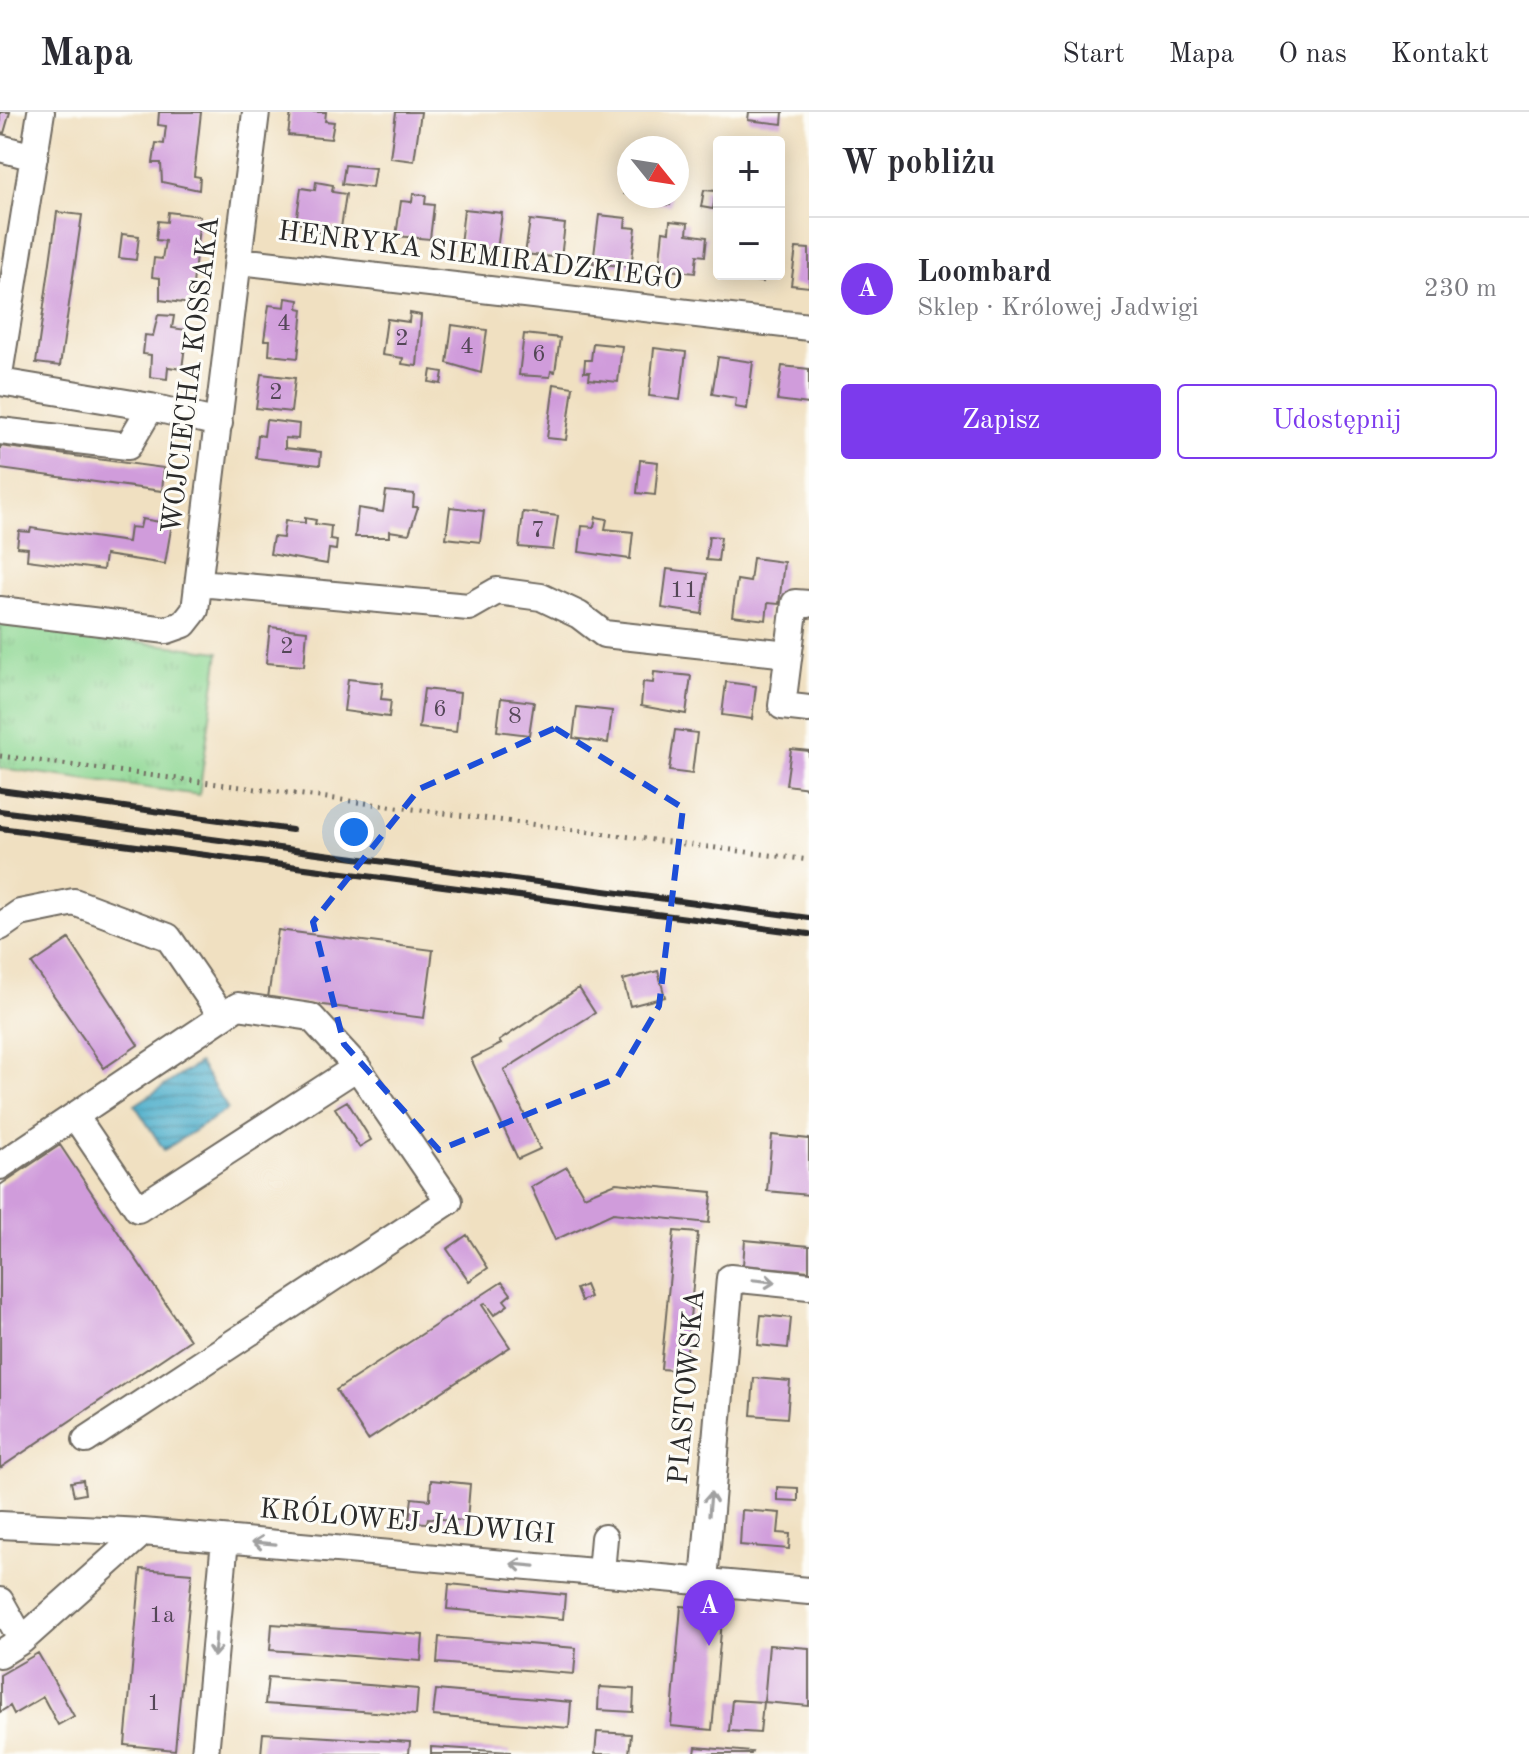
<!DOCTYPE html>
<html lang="pl">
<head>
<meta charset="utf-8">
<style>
  :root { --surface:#fff; --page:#f7f7f7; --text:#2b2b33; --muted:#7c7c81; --line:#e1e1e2; --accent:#7c3aed }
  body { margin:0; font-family:"Old Standard TT",serif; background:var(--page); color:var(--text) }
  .controls { position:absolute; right:24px; top:24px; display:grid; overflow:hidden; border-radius:8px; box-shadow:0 4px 20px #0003 }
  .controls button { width:72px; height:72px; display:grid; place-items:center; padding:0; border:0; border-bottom:2px solid var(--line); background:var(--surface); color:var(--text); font:40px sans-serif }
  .compass { position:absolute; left:617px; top:24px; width:72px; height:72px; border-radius:50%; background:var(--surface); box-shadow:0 4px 20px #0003; rotate:120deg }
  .you { position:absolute; left:354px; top:720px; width:28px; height:28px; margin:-20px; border:6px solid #fff; border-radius:50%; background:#1a73e8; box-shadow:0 0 0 12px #1a73e833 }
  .badge { display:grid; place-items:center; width:52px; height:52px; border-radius:50%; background:var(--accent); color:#fff; font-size:26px; font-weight:700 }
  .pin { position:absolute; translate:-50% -66px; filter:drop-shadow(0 2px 4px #0008) }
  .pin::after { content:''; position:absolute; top:42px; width:28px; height:24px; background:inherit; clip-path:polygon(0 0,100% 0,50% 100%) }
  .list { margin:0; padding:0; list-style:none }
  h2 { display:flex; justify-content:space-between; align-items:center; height:104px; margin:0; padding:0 32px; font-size:34px }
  h2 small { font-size:26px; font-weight:400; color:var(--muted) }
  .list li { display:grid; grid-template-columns:52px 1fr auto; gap:24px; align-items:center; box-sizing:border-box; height:144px; padding:0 32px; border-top:2px solid var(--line) }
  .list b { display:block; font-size:30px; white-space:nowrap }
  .list p { margin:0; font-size:26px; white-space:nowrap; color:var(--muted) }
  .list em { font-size:26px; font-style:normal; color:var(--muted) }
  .actions { display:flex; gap:16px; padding:24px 32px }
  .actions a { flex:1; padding:18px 0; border:2px solid var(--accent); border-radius:8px; text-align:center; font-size:28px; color:var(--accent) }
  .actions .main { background:var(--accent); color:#fff }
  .map { position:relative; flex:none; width:809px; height:1642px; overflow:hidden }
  header { display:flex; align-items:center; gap:48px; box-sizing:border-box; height:112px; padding:0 40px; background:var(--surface); border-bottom:2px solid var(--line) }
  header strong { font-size:38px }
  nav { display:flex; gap:44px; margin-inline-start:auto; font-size:28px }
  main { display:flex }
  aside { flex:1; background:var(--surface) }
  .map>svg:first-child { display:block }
  .grass { fill:url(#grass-tufts); stroke:#5c815f; stroke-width:2 }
  .water { fill:url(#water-rules); stroke:#3b6c7a; stroke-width:2 }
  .building { fill:#d09cdb }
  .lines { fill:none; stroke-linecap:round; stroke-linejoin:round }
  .minor-casing { stroke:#706a60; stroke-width:30 }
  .path { stroke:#706a60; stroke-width:5; stroke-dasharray:2 6; stroke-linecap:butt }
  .minor { stroke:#fff; stroke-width:26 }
  .rail { stroke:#2b2b2b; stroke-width:6 }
  .oneway { stroke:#a0a0a0 }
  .marked { fill:none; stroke:#1d4ed8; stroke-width:6; stroke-dasharray:16 10; stroke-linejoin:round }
  .labels { text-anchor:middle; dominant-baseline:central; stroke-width:6; stroke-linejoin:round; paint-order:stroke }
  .number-label { font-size:24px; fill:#544757 }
  .street-label { font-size:28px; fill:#2b2b2b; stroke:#fdfcf7 }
</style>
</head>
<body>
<header>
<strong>Mapa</strong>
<nav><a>Start</a><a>Mapa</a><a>O nas</a><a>Kontakt</a></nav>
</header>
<main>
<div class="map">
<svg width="809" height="1642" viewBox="0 0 809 1642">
  <defs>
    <pattern id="grass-tufts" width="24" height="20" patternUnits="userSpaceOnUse" patternTransform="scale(2)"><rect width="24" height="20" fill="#8dd793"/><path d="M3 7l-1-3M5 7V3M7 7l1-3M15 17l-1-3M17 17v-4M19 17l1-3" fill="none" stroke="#7ab97f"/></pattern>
    <pattern id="water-rules" width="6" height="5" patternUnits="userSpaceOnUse" patternTransform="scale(2)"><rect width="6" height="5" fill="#4badca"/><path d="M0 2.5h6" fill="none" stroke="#3f8da4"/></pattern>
  </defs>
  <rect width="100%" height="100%" fill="#fdfcf7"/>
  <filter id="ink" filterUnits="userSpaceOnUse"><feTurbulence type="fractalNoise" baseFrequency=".0125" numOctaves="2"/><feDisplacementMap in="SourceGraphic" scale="16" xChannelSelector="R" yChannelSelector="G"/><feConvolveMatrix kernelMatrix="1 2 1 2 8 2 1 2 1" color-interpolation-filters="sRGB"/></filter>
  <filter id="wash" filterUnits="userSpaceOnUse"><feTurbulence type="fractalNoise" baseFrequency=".006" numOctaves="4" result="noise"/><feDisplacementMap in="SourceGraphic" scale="32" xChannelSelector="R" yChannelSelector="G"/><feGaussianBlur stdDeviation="1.8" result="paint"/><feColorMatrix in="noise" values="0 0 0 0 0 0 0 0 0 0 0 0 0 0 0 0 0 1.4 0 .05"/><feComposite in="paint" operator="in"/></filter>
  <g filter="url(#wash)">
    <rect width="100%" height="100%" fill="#f0e0c1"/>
    <path class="grass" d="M0,512l219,28 -20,143 -199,-27z"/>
    <path class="water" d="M199,951l29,46 -64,41 -29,-45z"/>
    <g id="blocks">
      <path class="building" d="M0,0h10l-6,21 -4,-1z
        M159,0h42l-7,64 6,1 -1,13 -37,-8 -1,-19h-8l3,-20 8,1 1,-10 1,-8 -8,-1z
        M291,0h35l-1,9 9,1 -3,17 -43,-4z
        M396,0h25l-7,49 -24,-3z
        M749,0h34l-1,12 -34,-4z
        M345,53l30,3 -3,20 -30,-4z
        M627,54h2v29l-5,-1z
        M316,70l17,3 -1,7 14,2 -5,34 -14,-2 -1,7 -10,-1 1,-7 -21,-2 5,-35 14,2z
        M704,78l12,1 -3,18 -12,-2z
        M413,82l13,1 -1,9 9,1 -4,34 -34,-3 5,-35 11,1z
        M652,84h19l-1,9 -19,-2z
        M464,97l38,4 -5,37 -37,-5z
        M57,100l25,3 -22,151 -24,-3z
        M168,100l32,4 -9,88 -31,-4v-22l-8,-1 2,-19 8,1 3,-18 -9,-1 2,-19 9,1z
        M599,103l27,3 -1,9 11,1 -5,39 -38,-4z
        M530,108l35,4 -4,34 -36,-4z
        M670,109l18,2 -1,11 20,3 -2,19 -8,-1 -2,18 -36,-4 4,-38 6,1z
        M122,122l17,2 -3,24 -17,-2z
        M796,136l13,1v38l-18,-2z
        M727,162h37l-1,8 -37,-5z
        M286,186l13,2 -1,8 5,1 -5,49 -29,-3 1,-15h-6l5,-35 16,2z
        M410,201l11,2 -4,51 -15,-2 1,-6 -21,-3 5,-36 22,3z
        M158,203l16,1 -2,12 15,2 -5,39 -14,-2 -1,12 -17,-2 1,-22 -8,-1 2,-19 8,1z
        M452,213l35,5 -6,43 -34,-10z
        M524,222l36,4 -5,34 -4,-1 -1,6 -31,-2z
        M593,231l29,3 -4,36 -29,-3 1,-7h-6l1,-12h6z
        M654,236l32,4 -6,48 -31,-4z
        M718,245l35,5 -6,47 -12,-2 1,-9 -24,-4z
        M782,254l27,3v35l-32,-4z
        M431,258l12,2 -2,12 -12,-2z
        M261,262l34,4 -4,34 -35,-4z
        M554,272l19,3 -7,53 -19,-2z
        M266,308l33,4 -1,15 -13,-1v10l36,4 -1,13 -64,-7 2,-23 6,1z
        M0,334l164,22 -2,23 -162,-22z
        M640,348l18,2 -3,33 -18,-2z
        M386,379l28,3 -1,13h5l-9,27 -20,-3v6h-34l3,-29 25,4z
        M450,395l34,4 -4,31 -34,-4z
        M523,400l35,4 -5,34 -34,-3z
        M160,404l13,1 -8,47 -60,-9 -2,15 -76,-10 1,-12 -11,-1 2,-16 11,1 1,-4 97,14 2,-15 10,1 2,-9 18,3z
        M596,405l11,2 -2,10 28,3 -3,27 -51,-7 3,-26 12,1z
        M305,406l11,2 -1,4 16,2 -1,13 7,1 -1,10 -7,-1 -2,15 -57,-10 3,-17 10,1 2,-17 20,2z
        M709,424l12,1 -3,24 -12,-1z
        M753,446l31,4 -5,42 -11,-1 -2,17 -34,-4 5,-36 13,2z
        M667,457l40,5 -5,40 -40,-6z
        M270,515l37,4 -3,35 -38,-3z
        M654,560l37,4 -5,38 -45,-8 2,-24 10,1z
        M348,567l35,4 -2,16 10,1 -2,17 -45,-6z
        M726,570l30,4 -4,33 -30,-4z
        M424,577l36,4 -4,39 -37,-4z
        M501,586l33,4 -5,33 -32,-4z
        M577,595l35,4 -4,32 -35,-5z
        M675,618l22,3 -5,41 -23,-3z
        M791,637l18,2v37l-23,-3z
        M278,818l155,20 -9,68 -156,-20z
        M69,827l69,106 -34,23 -72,-104z
        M658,859l7,26 -35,9 -7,-26z
        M579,876l16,25 -91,57 36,79 -22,10 -47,-100 30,-15 -2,-3z
        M347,989l24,39 -12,7 -24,-39z
        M772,1023l37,4v56l-42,-4z
        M60,1033l130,195 -190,128v-283z
        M567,1055l17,29 32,-13 96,9 -3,31 -96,-10 -58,27 -24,-53z
        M674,1119l24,2 -13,138 -24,-2z
        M467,1123l21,33 -19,13 -22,-32z
        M745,1128l64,6v25l-66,-6z
        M502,1170l9,12 -7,6 4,5 -14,10 -9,-12 -3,2 28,42 -142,93 -32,-50z
        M585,1173l5,12 -9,4 -5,-12z
        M761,1203l30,3 -3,30 -30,-3z
        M754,1266l36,3 -3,37 -36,-3z
        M83,1368l2,14 -11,2 -3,-14z
        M431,1368l39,4 -3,37 -39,-3 -1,5 -18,-1 3,-24 18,2z
        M777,1375l21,1v13l-21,-1z
        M742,1398l38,3 -2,20 12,1 -1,15 -49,-4z
        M141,1457l51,4 -17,177 -50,-5z
        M449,1472l116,11 -2,24 -116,-10z
        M681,1494l42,4 -11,120 -41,-4z
        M272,1512l151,11 -2,26 -151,-11z
        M439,1525l137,11 -2,26 -137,-11z
        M769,1533l40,3v58l-45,-4z
        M38,1541l36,63 -16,9 -15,-28 -29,17 -4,-8 -10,6v-37z
        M268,1565l150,12 -2,26 -151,-11z
        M599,1575l35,2 -1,23 -35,-2z
        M436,1578l135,12 -2,26 -136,-12z
        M732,1588l31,2 -3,31 -31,-2z
        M597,1620l34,2 -2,20h-34z
        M263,1621l147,9 -1,12h-148z
        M431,1635l79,5v2h-79z
        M696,1635l56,5 -1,2h-56z"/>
    </g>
  </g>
  <g filter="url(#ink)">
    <use href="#blocks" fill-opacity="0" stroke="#706a60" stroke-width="2"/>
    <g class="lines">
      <g class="minor-casing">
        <path id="minor" d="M0,36l34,9
          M240,149l569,66
          M0,256l41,-256
          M0,270l151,25 68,16
          M0,319l128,15 23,-39
          M199,471l270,24 28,-16 44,6 38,18 25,19 184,20
          M809,492l-14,-1 -13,103 27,3
          M0,498l167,20 17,-6 11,-14 61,-498
          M0,815l20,-14 54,-11 94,35 54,79
          M75,1004l63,93 219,-142
          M0,1054l238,-160 73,11 46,50 92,134 -363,239
          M0,1413l143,7 666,59
          M601,1460l3,-34
          M704,1469l26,-303 79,8
          M0,1489l22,39
          M0,1542l22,-14 121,-108
          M205,1642l20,-214"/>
      </g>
      <path class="path" d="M0,644l809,104"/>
      <use href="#minor" class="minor"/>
      <path class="rail" d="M0,678l292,40
        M0,699l809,107
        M0,716l809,106"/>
    </g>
    <defs><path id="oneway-shaft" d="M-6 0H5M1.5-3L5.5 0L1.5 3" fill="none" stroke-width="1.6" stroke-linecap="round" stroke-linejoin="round" transform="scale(2)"/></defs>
    <g class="oneway">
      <use href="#oneway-shaft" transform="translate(764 1169) rotate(6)"/>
      <use href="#oneway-shaft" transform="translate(710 1392) rotate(-85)"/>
      <use href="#oneway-shaft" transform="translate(264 1431) rotate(-175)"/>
      <use href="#oneway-shaft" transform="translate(523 1453) rotate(-175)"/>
      <use href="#oneway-shaft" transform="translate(215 1533) rotate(95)"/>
    </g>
  </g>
  <path class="marked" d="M555,616l128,80 -24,198 -42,72 -178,72 -95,-106 -31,-122 106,-133z"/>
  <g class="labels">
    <g class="number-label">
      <text x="284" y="212">4</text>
      <text x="402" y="227">2</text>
      <text x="467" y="235">4</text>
      <text x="539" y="243">6</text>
      <text x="276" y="281">2</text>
      <text x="538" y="419">7</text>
      <text x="684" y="479">11</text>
      <text x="287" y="535">2</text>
      <text x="440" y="598">6</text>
      <text x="515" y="605">8</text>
      <text x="162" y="1504">1a</text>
      <text x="154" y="1592">1</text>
    </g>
    <g class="street-label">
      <text transform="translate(480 145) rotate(7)">HENRYKA SIEMIRADZKIEGO</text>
      <text transform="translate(192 263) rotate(-83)">WOJCIECHA KOSSAKA</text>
      <text transform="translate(688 1275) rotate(-85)">PIASTOWSKA</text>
      <text transform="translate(407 1411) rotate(5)">KRÓLOWEJ JADWIGI</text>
    </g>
  </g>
</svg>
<div class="controls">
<button>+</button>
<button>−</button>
</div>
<svg class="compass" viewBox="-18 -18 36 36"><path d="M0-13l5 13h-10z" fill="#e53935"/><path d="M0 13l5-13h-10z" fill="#7c7c81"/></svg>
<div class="you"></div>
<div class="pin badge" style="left:709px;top:1534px">A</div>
</div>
<aside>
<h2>W pobliżu<small></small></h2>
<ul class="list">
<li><span class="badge">A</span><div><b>Loombard</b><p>Sklep · Królowej Jadwigi</p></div><em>230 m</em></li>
</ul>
<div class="actions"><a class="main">Zapisz</a><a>Udostępnij</a></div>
</aside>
</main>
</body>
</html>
